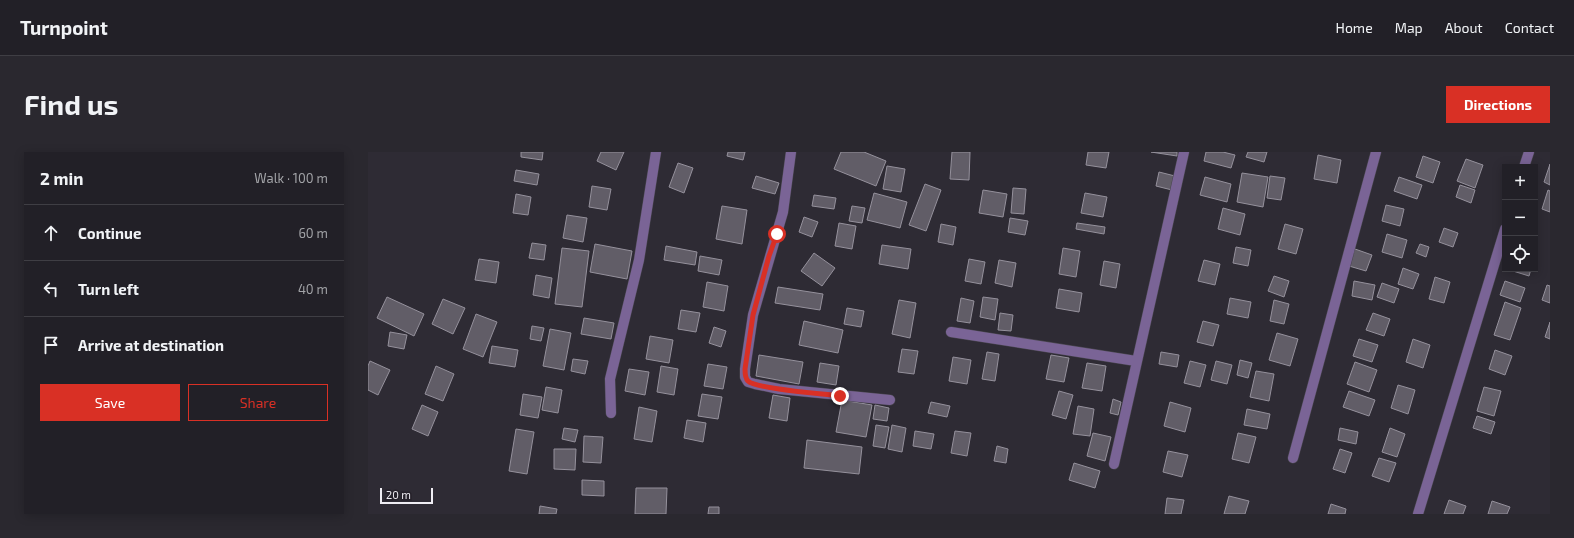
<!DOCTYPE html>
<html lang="en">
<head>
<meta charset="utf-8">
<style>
  :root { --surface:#222027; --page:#2a282f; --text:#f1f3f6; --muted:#a2a3a7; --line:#3f3e44; --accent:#d93025 }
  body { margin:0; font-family:"Exo 2",sans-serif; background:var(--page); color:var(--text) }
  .controls { position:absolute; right:12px; top:12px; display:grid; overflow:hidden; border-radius:0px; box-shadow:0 2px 10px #0003 }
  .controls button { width:36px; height:36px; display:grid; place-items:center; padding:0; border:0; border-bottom:1px solid var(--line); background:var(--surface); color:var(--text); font:20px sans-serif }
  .scale { position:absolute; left:12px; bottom:10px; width:53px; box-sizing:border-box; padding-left:4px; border:2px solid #efedf3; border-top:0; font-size:11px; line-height:14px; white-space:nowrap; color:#efedf3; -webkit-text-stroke:3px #25212a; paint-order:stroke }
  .stop { position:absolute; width:12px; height:12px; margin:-9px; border:3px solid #d93025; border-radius:50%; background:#fff }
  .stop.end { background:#d93025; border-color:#fff; box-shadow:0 1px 4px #0008 }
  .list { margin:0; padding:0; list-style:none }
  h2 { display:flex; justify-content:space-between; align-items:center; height:52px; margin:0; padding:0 16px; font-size:17px }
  h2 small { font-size:13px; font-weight:400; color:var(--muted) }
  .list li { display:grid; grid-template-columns:26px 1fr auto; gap:12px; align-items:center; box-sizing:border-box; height:56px; padding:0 16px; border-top:1px solid var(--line) }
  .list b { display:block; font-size:15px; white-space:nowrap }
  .list em { font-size:13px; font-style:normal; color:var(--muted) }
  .actions { display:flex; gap:8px; padding:12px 16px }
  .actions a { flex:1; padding:9px 0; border:1px solid var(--accent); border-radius:0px; text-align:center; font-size:14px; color:var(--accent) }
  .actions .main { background:var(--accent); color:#fff }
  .icon { flex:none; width:22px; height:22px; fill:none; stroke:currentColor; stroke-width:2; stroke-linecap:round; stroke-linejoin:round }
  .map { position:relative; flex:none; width:1182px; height:362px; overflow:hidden; border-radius:0px }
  header { display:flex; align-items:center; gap:24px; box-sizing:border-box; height:56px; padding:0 20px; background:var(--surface); border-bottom:1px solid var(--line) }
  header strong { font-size:19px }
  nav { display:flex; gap:22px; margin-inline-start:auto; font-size:14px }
  .intro { display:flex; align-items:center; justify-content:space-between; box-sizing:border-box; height:96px; padding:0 24px }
  h1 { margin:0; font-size:28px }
  .button { padding:10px 18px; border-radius:0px; background:var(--accent); color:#fff; font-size:14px; font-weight:700 }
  main { display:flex; gap:24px; padding:0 24px }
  aside { flex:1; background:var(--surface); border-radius:0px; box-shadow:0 2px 10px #0003 }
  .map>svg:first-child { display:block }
  .building { fill:#615d67; stroke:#95919c }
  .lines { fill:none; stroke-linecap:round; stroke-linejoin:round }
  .street-casing { stroke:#49464f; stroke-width:11 }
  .street { stroke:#7a6496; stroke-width:10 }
  .route { stroke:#d93025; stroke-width:5 }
</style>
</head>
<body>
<header>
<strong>Turnpoint</strong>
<nav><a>Home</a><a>Map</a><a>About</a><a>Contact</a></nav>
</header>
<div class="intro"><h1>Find us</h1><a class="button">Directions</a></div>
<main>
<aside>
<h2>2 min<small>Walk · 100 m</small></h2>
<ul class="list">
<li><svg class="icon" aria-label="ahead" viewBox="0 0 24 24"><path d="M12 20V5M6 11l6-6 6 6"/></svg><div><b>Continue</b></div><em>60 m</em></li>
<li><svg class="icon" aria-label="left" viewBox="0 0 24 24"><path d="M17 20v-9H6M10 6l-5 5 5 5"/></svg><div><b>Turn left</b></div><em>40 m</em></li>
<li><svg class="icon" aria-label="arrive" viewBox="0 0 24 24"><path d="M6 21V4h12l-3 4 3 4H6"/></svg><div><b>Arrive at destination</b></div></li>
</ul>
<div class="actions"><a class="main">Save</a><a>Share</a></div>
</aside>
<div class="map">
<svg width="1182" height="362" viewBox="0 0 1182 362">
  <rect width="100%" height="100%" fill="#2e2b34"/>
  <path class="building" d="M153,0h22l-1,8 -21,-3z
    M233,0h23l-8,18 -19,-9z
    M360,0h17l-2,8 -16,-4z
    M473,0h23l22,9 -10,25 -42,-17z
    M584,0h18l-1,28 -19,-1z
    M720,0h21l-3,16 -20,-3z
    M783,0h26v4z
    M838,0h17l12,3 -4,13 -27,-7z
    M880,0h19l-3,10 -18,-5z
    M950,3l23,5 -4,23 -23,-4z
    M1055,4l17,6 -7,21 -17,-6z
    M1098,7l17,6 -8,23 -18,-7z
    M310,11l15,5 -9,25 -15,-6z
    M1182,12v21l-6,-3z
    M519,14l18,3 -4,23 -18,-3z
    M148,18l23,4 -2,11 -23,-4z
    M791,20l16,4 -3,14 -16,-4z
    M874,21l26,4 -5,30 -26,-5z
    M388,24l23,7 -4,11 -23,-6z
    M902,24l15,2 -4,22 -14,-2z
    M837,25l26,7 -4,18 -27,-7z
    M1031,25l23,8 -5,14 -23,-8z
    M557,32l16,6 -15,41 -17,-6z
    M1092,33l15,5 -4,13 -15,-6z
    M224,34l19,3 -4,21 -18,-3z
    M645,36l13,1 -2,25 -13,-1z
    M615,38l24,4 -4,23 -24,-4z
    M1180,38l2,1v21l-8,-3z
    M506,41l33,9 -7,26 -33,-8z
    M717,41l22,4 -4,20 -22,-4z
    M148,42l15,3 -3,18 -15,-2z
    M446,43l22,3 -2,11 -22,-3z
    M1018,53l18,4 -4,17 -18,-5z
    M354,54l25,4 -5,34 -26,-5z
    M484,54l13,2 -3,15 -13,-2z
    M855,56l22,6 -5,21 -22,-6z
    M199,63l20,3 -4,24 -20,-4z
    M436,65l14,5 -6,15 -13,-5z
    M642,66l18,3 -3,14 -17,-3z
    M471,71l17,3 -4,23 -17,-3z
    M709,71l28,4 -1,7 -28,-5z
    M573,72l15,3 -3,18 -15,-3z
    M917,72l18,5 -7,25 -18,-5z
    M1076,76l14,5 -5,14 -14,-5z
    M1019,82l20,6 -5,18 -20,-6z
    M164,91l14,2 -2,15 -15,-2z
    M227,92l37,7 -5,28 -37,-7z
    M1052,92l9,3 -3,10 -10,-4z
    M514,93l29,4 -3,20 -29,-5z
    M298,94l31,6 -2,13 -31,-5z
    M868,95l15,3 -3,16 -15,-3z
    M194,96l27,3 -7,56 -27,-3z
    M695,96l17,3 -4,26 -17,-3z
    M987,97l17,6 -6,16 -17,-5z
    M446,101l21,15 -13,18 -21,-15z
    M332,104l22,4 -3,15 -21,-4z
    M111,107l20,3 -3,21 -21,-3z
    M601,107l16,3 -4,22 -16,-3z
    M631,108l17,3 -4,24 -17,-4z
    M836,108l16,4 -5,21 -17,-4z
    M736,109l16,3 -4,24 -16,-3z
    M1035,116l16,6 -6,15 -15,-5z
    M1146,117h17l-2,7 -16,-5z
    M168,123l16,3 -3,20 -16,-3z
    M906,124l15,5 -5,16 -16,-6z
    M1067,125l15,5 -6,21 -15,-4z
    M986,129l21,4 -3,15 -20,-4z
    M1137,129l20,7 -5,14 -20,-7z
    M339,130l21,4 -4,25 -21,-4z
    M1014,131l17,6 -5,14 -17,-6z
    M1179,133l3,1v17l-8,-3z
    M410,135l45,7 -3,16 -45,-7z
    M691,137l23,4 -3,19 -23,-4z
    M19,145l37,17 -10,22 -37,-18z
    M615,145l15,2 -3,21 -15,-3z
    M593,146l13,3 -4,22 -13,-2z
    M862,146l21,4 -3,16 -21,-4z
    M75,147l22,9 -12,26 -21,-10z
    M531,148l17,3 -6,35 -18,-4z
    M906,148l15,4 -5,20 -14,-3z
    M1137,150l16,6 -11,32 -16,-5z
    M479,156l17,3 -3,16 -17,-3z
    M313,158l19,3 -4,19 -18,-3z
    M632,161l13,2 -2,16 -13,-1z
    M1005,161l17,6 -6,17 -18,-6z
    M108,162l21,8 -14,35 -20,-8z
    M216,166l30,5 -3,16 -30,-5z
    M436,169l39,9 -5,23 -39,-8z
    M835,169l16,4 -6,21 -16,-4z
    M1182,170v17l-5,-2z
    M164,174l12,2 -3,13 -11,-2z
    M346,175l12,4 -5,16 -12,-4z
    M182,177l21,4 -7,37 -21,-4z
    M22,180l17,3 -3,14 -16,-3z
    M909,181l21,6 -8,27 -21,-6z
    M282,184l23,4 -4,23 -23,-4z
    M991,187l19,6 -6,17 -19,-6z
    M1045,187l17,6 -7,23 -17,-6z
    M124,194l26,4 -3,17 -26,-4z
    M534,197l16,2 -4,23 -16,-2z
    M1127,198l17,6 -7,19 -16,-6z
    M619,200l12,2 -4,27 -13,-2z
    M793,200l18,3 -2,12 -18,-3z
    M391,203l44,7 -4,22 -43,-8z
    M683,203l18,3 -5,24 -18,-3z
    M585,205l18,3 -4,24 -18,-3z
    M205,207l15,2 -3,13 -14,-3z
    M872,208l12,3 -4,15 -11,-3z
    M2,209l20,9 -12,25 -10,-5v-24z
    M822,209l16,4 -6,22 -16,-4z
    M848,209l16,4 -5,19 -16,-4z
    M987,210l22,8 -8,22 -22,-8z
    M452,211l19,3 -3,19 -19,-3z
    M719,211l19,3 -4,25 -20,-3z
    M340,212l19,3 -4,22 -19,-3z
    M68,214l18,8 -11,27 -18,-7z
    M293,214l17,3 -4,26 -17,-3z
    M261,217l20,3 -4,23 -20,-4z
    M888,219l18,3 -5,27 -19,-4z
    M1030,233l17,5 -7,24 -17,-6z
    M178,235l16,3 -4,23 -16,-3z
    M1116,235l17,4 -7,25 -17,-5z
    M691,239l14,4 -7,24 -14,-4z
    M981,239l26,9 -6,16 -26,-9z
    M155,242l19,3 -4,21 -18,-3z
    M334,242l20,3 -4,22 -20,-3z
    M405,243l17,3 -3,23 -18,-3z
    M745,247l8,3 -3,13 -8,-2z
    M474,248l30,5 -6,32 -30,-5z
    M563,250l19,4 -3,11 -19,-4z
    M802,250l21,6 -6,24 -21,-6z
    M54,253l16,7 -10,24 -16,-7z
    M507,253l14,3 -2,13 -14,-2z
    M710,254l16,3 -4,27 -17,-2z
    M271,255l18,4 -5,31 -18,-3z
    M879,257l23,5 -3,15 -23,-4z
    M1109,264l18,6 -4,12 -18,-6z
    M319,268l19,3 -3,19 -19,-4z
    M508,273l13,2 -4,21 -12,-2z
    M524,273l14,3 -4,24 -14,-3z
    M196,276l14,2 -3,12 -13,-3z
    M972,276l18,4 -2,12 -18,-4z
    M1022,276l15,6 -8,23 -15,-5z
    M148,277l18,3 -7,42 -18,-3z
    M547,279l19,3 -3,15 -18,-3z
    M587,279l16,2 -4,23 -16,-3z
    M725,281l18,4 -6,24 -18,-5z
    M870,281l18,4 -7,26 -17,-4z
    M216,284l19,1 -2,26 -18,-1z
    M439,288l55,7 -3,27 -55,-6z
    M629,294l11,3 -2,14 -12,-2z
    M186,297h22l-1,21 -21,-1z
    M972,297l12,4 -7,20 -12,-4z
    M800,299l20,4 -6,22 -19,-5z
    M1011,306l17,5 -7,19 -17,-6z
    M706,311l26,8 -5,17 -26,-8z
    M214,328l22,1v15l-22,-1z
    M268,336h31l-1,26h-31z
    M861,344l20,5 -4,13h-21z
    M799,346l17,2 -3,14h-16z
    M1081,348l17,6 -3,8h-19z
    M1124,349l18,6 -3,7h-19z
    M963,352l15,5 -1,5h-17z
    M172,354l17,3 -1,5h-17z
    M341,355h10v7h-11z"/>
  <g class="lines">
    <g class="street-casing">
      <path id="street" d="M423,0l-8,60 -30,103 -8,54v8l3,5 7,2 24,5 111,11
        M1156,15l5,-15
        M583,180l185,29
        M243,261l-1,-34 29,-119 17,-108
        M925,306l83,-306
        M746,312l70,-312
        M1050,362l87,-285"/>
    </g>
    <use href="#street" class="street"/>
  </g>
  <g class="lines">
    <path class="route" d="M409,82l-8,22 -16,59 -8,54c0,4 0,9 3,12 8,8 77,13 92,15"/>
  </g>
</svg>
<div class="controls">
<button>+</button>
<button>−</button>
<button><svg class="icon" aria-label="locate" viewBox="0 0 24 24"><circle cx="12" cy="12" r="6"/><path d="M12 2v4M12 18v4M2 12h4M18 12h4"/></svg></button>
</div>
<div class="scale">20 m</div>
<div class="stop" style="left:409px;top:82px"></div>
<div class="stop end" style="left:472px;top:244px"></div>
</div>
</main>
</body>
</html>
